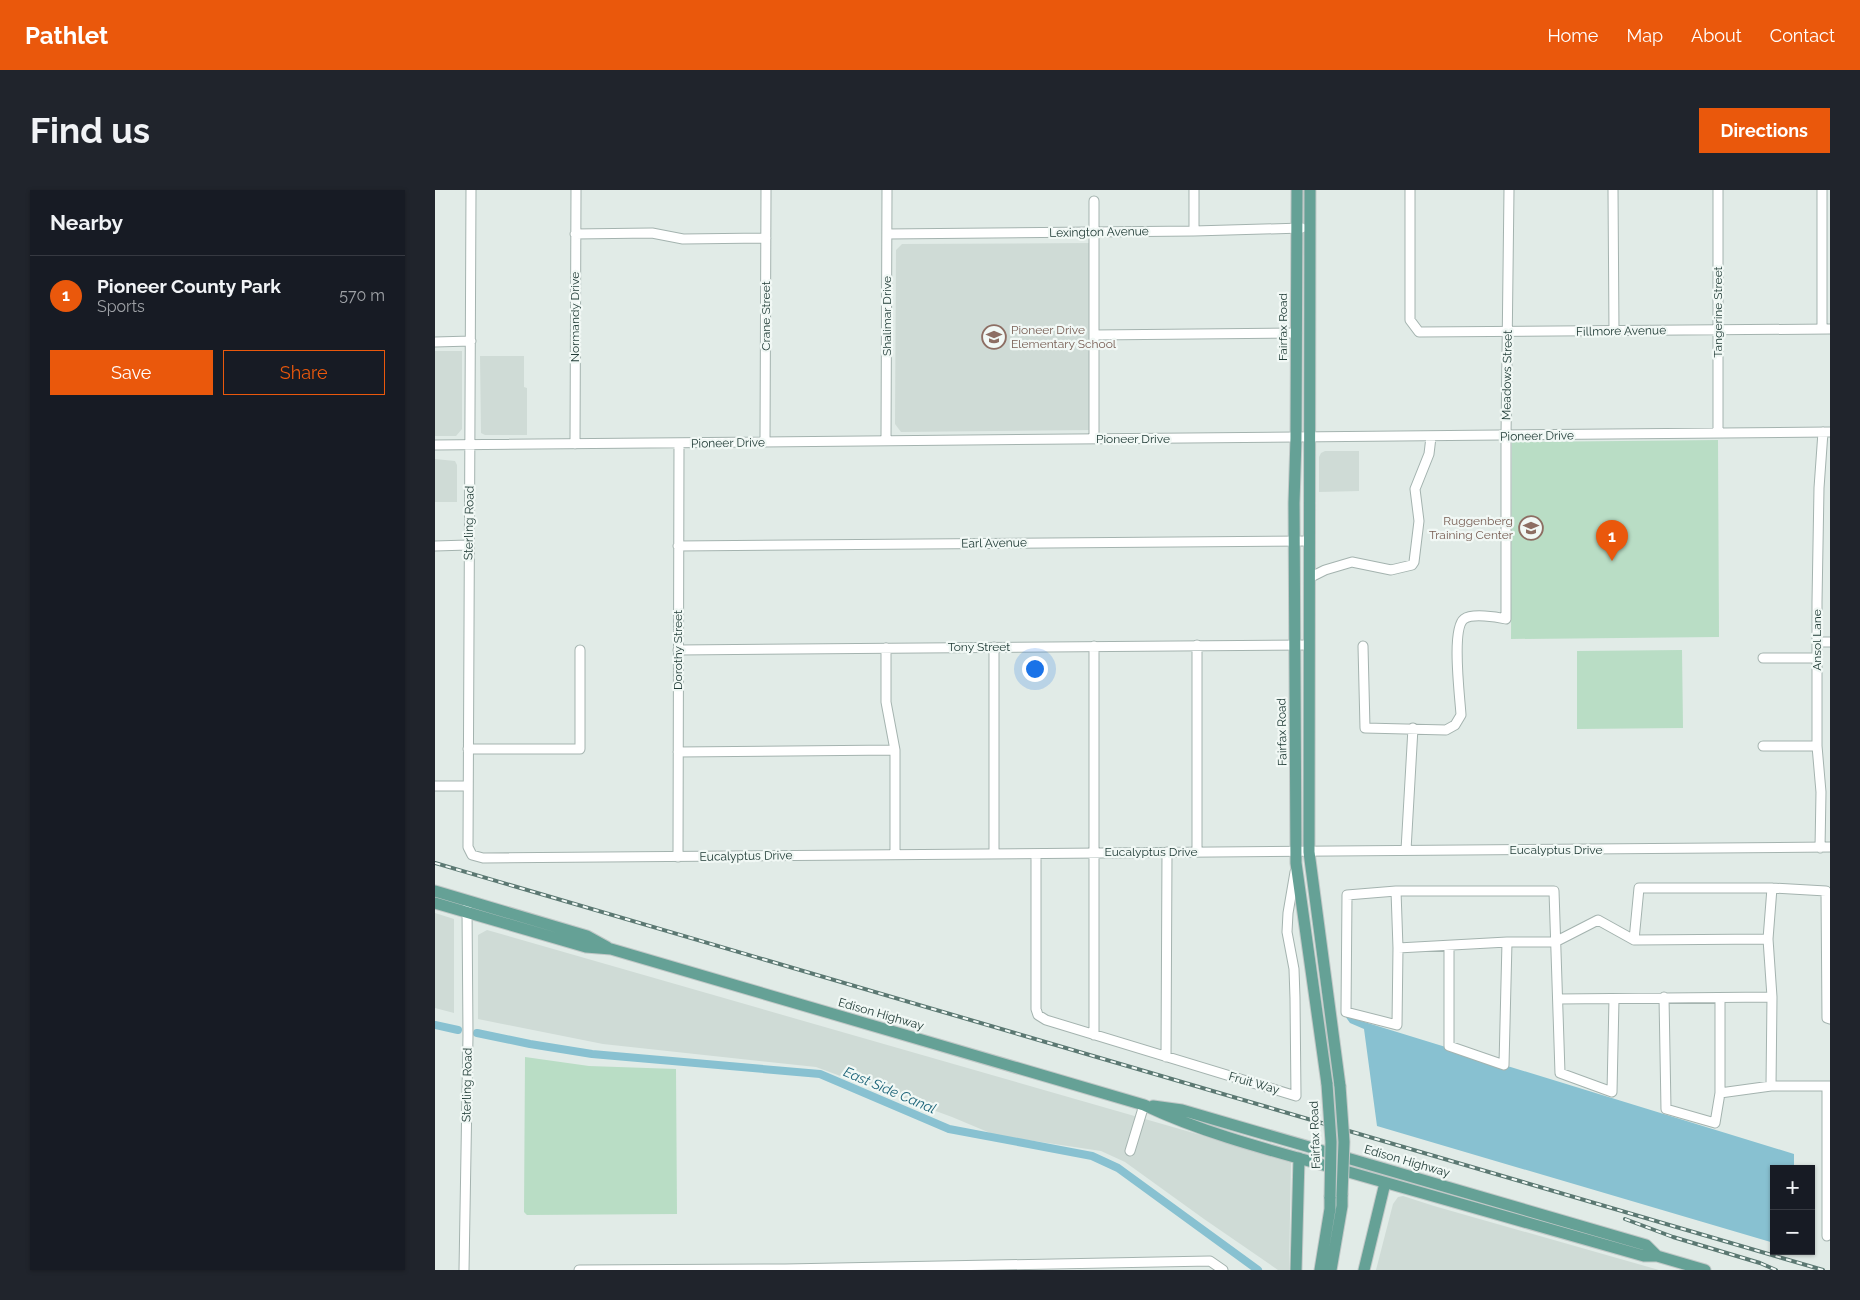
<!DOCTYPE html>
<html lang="en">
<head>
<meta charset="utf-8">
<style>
  :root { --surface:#171b24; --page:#20242c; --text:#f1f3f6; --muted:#9ea1a6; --line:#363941; --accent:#ea580c }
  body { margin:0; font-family:Raleway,sans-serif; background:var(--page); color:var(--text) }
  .controls { position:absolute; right:15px; bottom:15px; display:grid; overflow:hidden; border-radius:0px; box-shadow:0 1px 4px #0004 }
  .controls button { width:45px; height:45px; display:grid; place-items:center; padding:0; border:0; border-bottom:1px solid var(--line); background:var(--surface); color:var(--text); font:25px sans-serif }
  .you { position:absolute; left:599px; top:478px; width:18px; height:18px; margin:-12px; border:4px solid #fff; border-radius:50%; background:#1a73e8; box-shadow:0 0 0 8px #1a73e833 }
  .badge { display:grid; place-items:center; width:32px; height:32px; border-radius:50%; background:var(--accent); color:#fff; font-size:16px; font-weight:700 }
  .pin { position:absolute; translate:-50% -41px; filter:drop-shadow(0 1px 2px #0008) }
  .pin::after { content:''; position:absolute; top:26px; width:18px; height:15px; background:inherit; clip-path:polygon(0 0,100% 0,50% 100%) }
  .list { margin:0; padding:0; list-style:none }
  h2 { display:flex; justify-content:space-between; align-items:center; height:65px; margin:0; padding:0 20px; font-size:21px }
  h2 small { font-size:16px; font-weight:400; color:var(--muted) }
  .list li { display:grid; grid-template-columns:32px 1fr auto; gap:15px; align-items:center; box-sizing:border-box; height:80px; padding:0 20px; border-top:1px solid var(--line) }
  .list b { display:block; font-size:19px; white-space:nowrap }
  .list p { margin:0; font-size:16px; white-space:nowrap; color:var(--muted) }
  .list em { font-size:16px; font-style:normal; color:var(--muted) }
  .actions { display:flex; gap:10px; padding:15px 20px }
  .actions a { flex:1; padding:11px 0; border:1px solid var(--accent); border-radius:0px; text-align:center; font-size:18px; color:var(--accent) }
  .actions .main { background:var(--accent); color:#fff }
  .map { position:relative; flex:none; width:1395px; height:1080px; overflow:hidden; border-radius:0px }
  header { display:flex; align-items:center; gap:30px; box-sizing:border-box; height:70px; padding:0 25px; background:var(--accent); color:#fff }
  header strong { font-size:24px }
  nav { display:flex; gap:28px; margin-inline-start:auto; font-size:18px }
  .intro { display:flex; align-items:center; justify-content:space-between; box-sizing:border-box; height:120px; padding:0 30px }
  h1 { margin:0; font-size:35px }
  .button { padding:12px 22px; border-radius:0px; background:var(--accent); color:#fff; font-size:18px; font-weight:700 }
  main { display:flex; gap:30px; padding:0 30px }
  aside { flex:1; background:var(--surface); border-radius:0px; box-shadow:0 1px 4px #0004 }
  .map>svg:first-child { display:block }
  .built { fill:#cfdbd6 }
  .green { fill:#b9ddc5 }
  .water { fill:#88c1d1 }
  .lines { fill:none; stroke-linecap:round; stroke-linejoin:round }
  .canal { stroke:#88c1d1; stroke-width:8 }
  .minor-casing { stroke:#a4b3af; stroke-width:11 }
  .major-casing { stroke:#c1c8c7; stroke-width:13 }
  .minor { stroke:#fff; stroke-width:9 }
  .major { stroke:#65a196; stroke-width:11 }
  .rail-casing { stroke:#5b7872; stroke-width:4 }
  .rail { stroke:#f1f8f5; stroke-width:2; stroke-dasharray:5.5; stroke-linecap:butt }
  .major-bridge-casing { stroke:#c1c8c7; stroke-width:13; stroke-linecap:butt }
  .major-bridge { stroke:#65a196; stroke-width:11 }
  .labels { text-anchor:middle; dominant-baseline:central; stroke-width:4.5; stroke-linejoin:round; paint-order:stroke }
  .street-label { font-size:12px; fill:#213c37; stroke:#f1f8f5 }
  .education-label { font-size:12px; fill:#785e54; stroke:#f1f8f5; text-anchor:start }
  .water-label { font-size:14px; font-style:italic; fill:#1b6378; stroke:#f1f8f5 }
</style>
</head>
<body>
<header>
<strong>Pathlet</strong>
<nav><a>Home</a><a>Map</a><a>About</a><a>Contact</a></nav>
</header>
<div class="intro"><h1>Find us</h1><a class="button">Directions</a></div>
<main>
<aside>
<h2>Nearby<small></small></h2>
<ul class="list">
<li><span class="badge">1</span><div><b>Pioneer County Park</b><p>Sports</p></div><em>570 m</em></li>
</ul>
<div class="actions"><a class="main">Save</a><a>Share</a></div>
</aside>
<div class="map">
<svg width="1395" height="1080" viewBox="0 0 1395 1080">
  <rect width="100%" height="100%" fill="#e1ebe7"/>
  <path class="built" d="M658,53l1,187 -193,2 -6,-8 1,-174 6,-6z
    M0,161h27v78l-6,7h-21z
    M45,166h44v31l3,1v47h-42l-4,-2z
    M890,261h34v40l-40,1v-35l2,-4z
    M0,269l20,2 2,4v37h-22z
    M0,723l19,6v94l-19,-5z
    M52,740l804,231 -2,109h-11l-74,-51 -79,-57 -24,-11 -106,-16 -43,-18 -136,-50 -213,-23 -125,-25v-84z
    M968,1006l31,10 225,64h-283l17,-66 5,-7z"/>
  <path class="green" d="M1283,250l1,197 -208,2 1,-197z
    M1247,460l1,78 -106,1v-78z
    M90,867l64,9 87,3 1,145 -150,1 -3,-3z"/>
  <path class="water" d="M910,826l449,138v15h-20v74l-397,-117 -13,-97 -14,-6z"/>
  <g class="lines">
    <path class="canal" d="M0,835l23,5
      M42,843l53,11 62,10 228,20 129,55 143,27 26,12 140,102"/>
    <g class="minor-casing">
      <path id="minor" d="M36,0l-3,657 4,8 11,3 1347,-11
        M975,0v130l9,12 411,-3
        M1178,0l1,141
        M759,41v-41
        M140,44l77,-1 31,6 83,-1
        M452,44l307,-3 108,-3
        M1387,139v-139
        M659,145l203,-2
        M0,152l36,-1
        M1283,243v-243
        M659,249v-238
        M451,251l1,-251
        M330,252l1,-252
        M140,254l1,-254
        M0,255l1395,-13
        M0,356l33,-1
        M243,356l631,-5
        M874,388l16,-8 27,-8 39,8 21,-5 2,-3 5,-41 -4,-32 14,-35 2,-17
        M1382,452h13
        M659,456v389
        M928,456l2,82 81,2 9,-5 6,-10c-1,-18 -10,-86 3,-96 8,-6 33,-2 42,0v-183l3,-246
        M451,458v54l9,48v104
        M243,460l631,-5
        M1328,468h54
        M1328,556h54
        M33,559h112v-99
        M243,562l217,-2
        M0,596h33
        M1385,658l1,-56 -4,-46v-144l2,-114 4,-56
        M971,660l7,-122
        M762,662v-207
        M559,664v-207
        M601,664v155l2,6 8,5 250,76 -1,-98 -1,-29 -7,-37 1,-19 7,-41
        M243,667l1,-414
        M961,701l2,57 -1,77 -51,-13 1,-117 49,-4h158l6,182 52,19 2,-93
        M1199,750l5,-52h133l54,3 1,127 3,1
        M1014,756v100l55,19 3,-123
        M963,758l109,-6h48l43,-22 36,20 134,-1
        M1229,807l2,112 49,14 5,-30v-95
        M1123,809l214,-2
        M731,867l1,-205
        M1336,896h56
        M1285,903l51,-7 1,-89 -4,-58 4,-51
        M695,961l14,-46
        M1392,1046v-150h3
        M29,1080l4,-235 -1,-127
        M144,1080l206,-1 425,-8 13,9"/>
    </g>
    <g class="major-casing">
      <path id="major" d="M862,0l-1,248 -2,65 2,360 31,221
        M875,0l-1,662 31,234
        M0,701l152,45 20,11
        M0,713l151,44 25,2 533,156c61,29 129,46 194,64 102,30 204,57 306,87h13l48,14
        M718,916l29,4 464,135 11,11
        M861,1080l3,-112
        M885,1080l10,-61v-12
        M896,1080l11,-64v-11
        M929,1080l21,-87"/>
    </g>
    <use href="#minor" class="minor"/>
    <use href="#major" class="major"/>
    <g class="rail-casing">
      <path id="rail" d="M0,673l1388,407
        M1190,1029l48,18 87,26 16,7"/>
    </g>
    <use href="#rail" class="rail"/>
    <g class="major-bridge-casing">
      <path id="major-bridge" d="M892,894l4,58 -1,55
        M905,896l4,56 -2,53"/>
    </g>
    <use href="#major-bridge" class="major-bridge"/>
  </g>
  <defs>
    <g id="school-ring" transform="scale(1.25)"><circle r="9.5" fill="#f1f8f5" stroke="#8d6e63" stroke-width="1.5"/><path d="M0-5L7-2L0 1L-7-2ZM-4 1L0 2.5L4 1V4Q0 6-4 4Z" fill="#8d6e63"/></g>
  </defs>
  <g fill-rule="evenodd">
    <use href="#school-ring" x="559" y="147"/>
    <use href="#school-ring" x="1096" y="338"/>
  </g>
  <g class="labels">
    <g class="street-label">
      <text transform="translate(664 42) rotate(-1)">Lexington Avenue</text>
      <text transform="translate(1283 122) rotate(-90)">Tangerine Street</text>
      <text transform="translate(331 126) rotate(-90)">Crane Street</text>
      <text transform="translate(452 126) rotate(-90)">Shalimar Drive</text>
      <text transform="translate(140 127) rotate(-90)">Normandy Drive</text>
      <text transform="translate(848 137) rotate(-90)">Fairfax Road</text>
      <text transform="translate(1186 141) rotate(-1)">Fillmore Avenue</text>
      <text transform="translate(1072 185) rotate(-89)">Meadows Street</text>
      <text transform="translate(1102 246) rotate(-1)">Pioneer Drive</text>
      <text x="698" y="249">Pioneer Drive</text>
      <text transform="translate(293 253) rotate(-1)">Pioneer Drive</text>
      <text transform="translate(34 333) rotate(-89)">Sterling Road</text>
      <text transform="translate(559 353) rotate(-1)">Earl Avenue</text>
      <text transform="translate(1382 450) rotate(-90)">Ansol Lane</text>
      <text x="544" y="457">Tony Street</text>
      <text transform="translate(243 460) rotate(-90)">Dorothy Street</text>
      <text transform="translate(847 542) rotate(-91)">Fairfax Road</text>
      <text x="1121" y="660">Eucalyptus Drive</text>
      <text x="716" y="662">Eucalyptus Drive</text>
      <text transform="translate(311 666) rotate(-1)">Eucalyptus Drive</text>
      <text transform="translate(446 824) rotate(16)">Edison Highway</text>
      <text transform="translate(819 893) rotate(16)">Fruit Way</text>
      <text transform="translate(32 895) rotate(-89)">Sterling Road</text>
      <text transform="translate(880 945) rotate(-92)">Fairfax Road</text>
      <text transform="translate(972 971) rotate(16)">Edison Highway</text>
    </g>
    <g class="education-label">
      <text x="576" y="140">Pioneer Drive<tspan x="576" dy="14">Elementary School</tspan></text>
      <text x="1078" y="331" text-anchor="end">Ruggenberg<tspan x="1078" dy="14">Training Center</tspan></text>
    </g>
    <g class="water-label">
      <text transform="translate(455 900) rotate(23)">East Side Canal</text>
    </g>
  </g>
</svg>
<div class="controls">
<button>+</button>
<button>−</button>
</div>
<div class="you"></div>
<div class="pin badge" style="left:1177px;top:371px">1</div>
</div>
</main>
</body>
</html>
